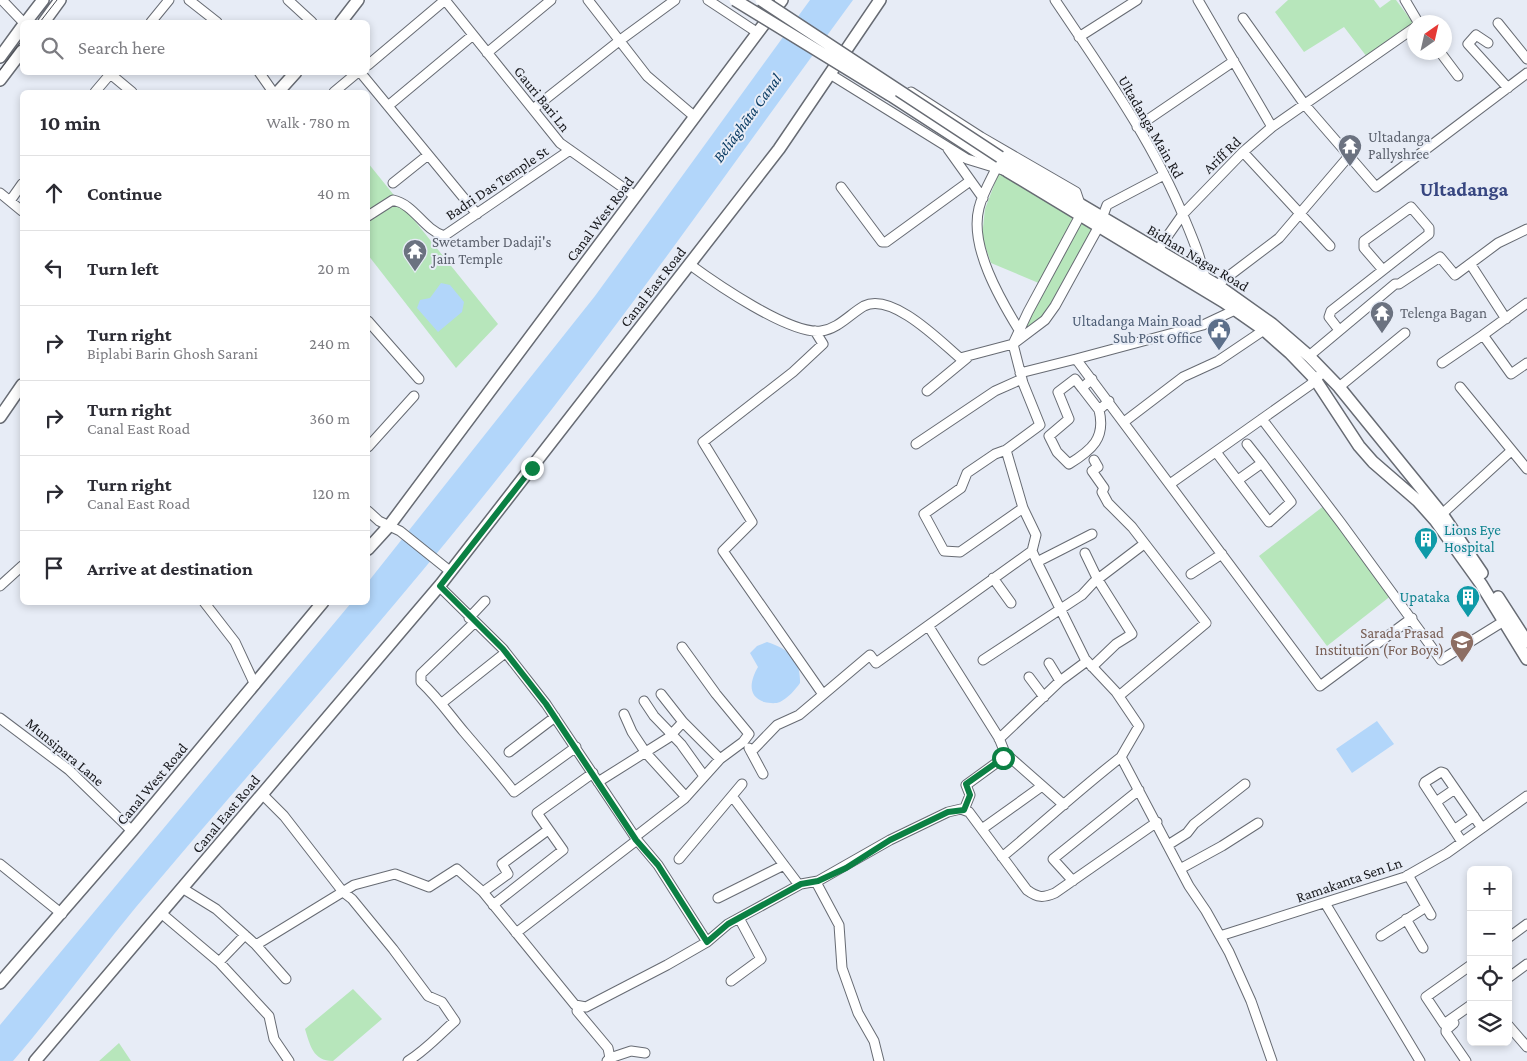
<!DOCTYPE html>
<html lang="en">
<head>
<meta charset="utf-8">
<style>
  :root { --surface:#fff; --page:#f2f2f3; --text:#2b2b33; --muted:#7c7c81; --line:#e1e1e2 }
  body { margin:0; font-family:"Crimson Pro",serif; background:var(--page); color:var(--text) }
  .controls { position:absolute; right:15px; bottom:15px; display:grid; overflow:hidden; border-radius:8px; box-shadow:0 2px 8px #0003 }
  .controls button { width:45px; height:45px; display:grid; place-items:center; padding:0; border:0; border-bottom:1px solid var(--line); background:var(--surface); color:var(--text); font:25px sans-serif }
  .compass { position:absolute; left:1407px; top:15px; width:45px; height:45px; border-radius:50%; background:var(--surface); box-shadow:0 2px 8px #0003; rotate:34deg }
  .stop { position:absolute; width:15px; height:15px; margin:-11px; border:4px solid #0b8043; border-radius:50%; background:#fff }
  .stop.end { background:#0b8043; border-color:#fff; box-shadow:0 1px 5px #0008 }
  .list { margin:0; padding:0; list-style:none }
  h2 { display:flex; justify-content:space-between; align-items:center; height:65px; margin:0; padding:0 20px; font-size:21px }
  h2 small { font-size:16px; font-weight:400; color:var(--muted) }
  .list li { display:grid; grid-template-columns:32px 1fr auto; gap:15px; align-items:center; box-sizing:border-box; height:75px; padding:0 20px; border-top:1px solid var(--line) }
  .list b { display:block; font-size:19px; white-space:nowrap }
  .list p { margin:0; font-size:16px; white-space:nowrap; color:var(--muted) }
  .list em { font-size:16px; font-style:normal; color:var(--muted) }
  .icon { flex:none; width:28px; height:28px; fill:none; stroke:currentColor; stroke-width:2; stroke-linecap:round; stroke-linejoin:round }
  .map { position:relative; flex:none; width:1527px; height:1061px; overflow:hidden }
  .search { position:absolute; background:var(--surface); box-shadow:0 2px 8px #0003; left:20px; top:20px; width:350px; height:55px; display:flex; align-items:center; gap:12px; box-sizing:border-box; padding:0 18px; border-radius:8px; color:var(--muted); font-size:19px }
  .panel { position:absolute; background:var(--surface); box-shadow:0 2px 8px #0003; left:20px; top:90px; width:350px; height:515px; border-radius:8px }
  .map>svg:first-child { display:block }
  .green { fill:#b7e6bb }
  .water { fill:#b2d6fa }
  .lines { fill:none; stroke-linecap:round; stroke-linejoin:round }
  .minor-casing { stroke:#676b73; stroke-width:11 }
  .major-casing { stroke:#676b73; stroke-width:14 }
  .minor { stroke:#fff; stroke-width:9 }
  .major { stroke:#fff; stroke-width:11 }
  .tram { stroke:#4a4c52; stroke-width:1 }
  .major-bridge-casing { stroke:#676b73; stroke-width:14; stroke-linecap:butt }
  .major-bridge { stroke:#fff; stroke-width:11 }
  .route { stroke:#0b8043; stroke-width:6 }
  .labels { text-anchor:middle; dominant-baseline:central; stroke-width:4; stroke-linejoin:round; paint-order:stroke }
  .street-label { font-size:15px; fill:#16171b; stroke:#e7ecf6 }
  .worship-label { font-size:15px; fill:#5b616d; stroke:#e7ecf6; text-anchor:start }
  .service-label { font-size:15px; fill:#4e5e75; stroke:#e7ecf6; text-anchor:end }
  .culture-label { font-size:15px; fill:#0d838f; stroke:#e7ecf6; text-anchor:start }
  .education-label { font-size:15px; fill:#785e54; stroke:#e7ecf6; text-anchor:end }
  .water-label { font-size:16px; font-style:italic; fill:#083a62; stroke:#e7ecf6 }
  .district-label { font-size:20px; font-weight:bold; fill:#374680; stroke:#e7ecf6 }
</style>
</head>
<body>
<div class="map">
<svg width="1527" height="1061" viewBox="0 0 1527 1061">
  <rect width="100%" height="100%" fill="#e7ecf6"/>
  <path class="green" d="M1288,0h86l6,8 11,-8h5l18,24 -47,33 -23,-30 -40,25 -29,-40z
    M368,163l130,161 -42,44 -88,-113z
    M999,172l79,43 -37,69 -50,-21 -9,-26 3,-28z
    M1083,218l14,7 -53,91 -25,23z
    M1325,505l67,90 -65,51 -68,-90z
    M353,989l29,30 -49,42c-20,0 -23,-16 -28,-32z
    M119,1043l12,18h-32z"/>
  <path class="water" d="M810,0h43c-113,154 -222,310 -340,459 -121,153 -251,299 -377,448 -42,51 -80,104 -123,154h-13v-36l351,-422 17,-1v-20l227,-286z
    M441,283l9,2 14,17 -2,10 -24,20 -21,-24 3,-8 10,-2z
    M767,642c22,7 34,18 33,41 -5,7 -12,15 -20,19 -5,2 -11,1 -16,0 -18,-6 -13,-23 -6,-35l-8,-14 7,-7z
    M1377,721l17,23 -42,29 -16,-24z"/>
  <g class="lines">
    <g class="minor-casing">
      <path id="minor" d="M2,0l21,22
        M189,0l28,22
        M288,0l24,22
        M445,0l115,143 75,53
        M588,0l59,76 48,41
        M708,0l50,33
        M1055,0c47,70 98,141 130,220 8,19 16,38 20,58
        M1198,0l74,127
        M1405,0l13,22
        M1243,18l62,87 71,82 151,-114
        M151,22l18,-22
        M1498,23l29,36
        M1079,37l58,-37
        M1488,43l-12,-8 -8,9 40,44
        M1440,52l18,24
        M487,53l64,-53
        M368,65l77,-65
        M108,72l24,20
        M259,72l14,20
        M360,72l117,142
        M830,74l137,85 36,11
        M95,92l17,-20
        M334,92l24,-20
        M911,92l70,45 95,55 4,12
        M388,106l85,-71
        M533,109l86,-68 56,-41
        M1137,127l97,-66
        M948,149l35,49
        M1243,152l87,94
        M996,169c-6,12 -14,26 -17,39 -10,38 21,91 40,122
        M393,183l35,-28
        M841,187l41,55h4l84,-61
        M0,193l22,18
        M10,201l12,-17
        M1082,212l-54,100 -15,32 10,39 17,42 -34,25 17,58 13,27 -4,16 5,11 48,97 31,33 23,34 -18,31 68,129 17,25 23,41 22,49 21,60
        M368,216l25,-16c22,5 29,28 51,36l126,-86
        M1157,251l26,-37 60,-62 29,-25 142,-99
        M689,264c26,19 101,71 132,67 17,-2 29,-17 43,-25 28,-14 76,35 96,52l53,-14 32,-24 10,-14 44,-80 8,-21 57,-30
        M1471,265l35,54
        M1217,285l62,-47 70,-82
        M368,321l51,58
        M1339,330l-10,-13 2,-6 98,-77v-6l-18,-21 -47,34v7l19,22
        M815,331l8,13 -30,28 -90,70 49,80 -29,29 99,142
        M1483,335l44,-32
        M1309,356l86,-72h4l41,-27 15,18 43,-32 29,-14
        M1076,359l127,-34 32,-15
        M1442,363l41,-28 28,39 16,-11
        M1020,373l56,-14 244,327 92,-68
        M1092,379l-10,9 -7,-9 -17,13 11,27 -20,17 8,16 12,12c23,-14 37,-26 30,-54l10,-9
        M1339,387l66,-54
        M1460,387l67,82
        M1082,388l17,22
        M927,391l40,-33
        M1262,419l79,104 100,137 63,-39
        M1124,422l59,-45 35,-16 46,-31
        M916,444l79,-53 27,-12
        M1247,444l15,19
        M368,447l46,-51
        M1006,450l-11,4 -28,19 -6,15 -37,26 20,37 16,1 63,-44
        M1216,452l53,70 22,-20 -29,-39 -24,17
        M1094,460l4,7 -6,4 12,17 -2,4 6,11 24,24 74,96 -87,73
        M1170,484l140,-99 14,-14
        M368,511l11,10 21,10 51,41
        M1442,514l69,-63
        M1085,553l13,27 34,54 -16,10 -24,23
        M1037,562l55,-28
        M1191,574l31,-20
        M993,578l18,25
        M0,586l22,-20
        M440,587l63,62 43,55 91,136 21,25 49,77
        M204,602l31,40 20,43
        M469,618l16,-17
        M474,623l-53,51v8c17,16 28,32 43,50 17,20 34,39 50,60l62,-45
        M929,627l70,111 6,15 -2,5 -37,27 4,10 -6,15
        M983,660l99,-65 12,-13 50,-38
        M1049,663l11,18
        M1029,677l15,20
        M661,694l22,28 37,37
        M644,701l10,15 27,28 23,32
        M442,703l63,-50
        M624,714l8,18 14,21 40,44
        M0,718l69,52 63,61
        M999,739l61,-58 27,-20
        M749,748l14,26
        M509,752l46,-35
        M751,752l26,-27 22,-10 71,-60 6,8 156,-112
        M1005,753l59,52
        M598,782l70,-44 15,-16
        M262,794l22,22 59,76 9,7 41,50 35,47 14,6 13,19c-16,14 -29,29 -47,40
        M732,796l67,89
        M1436,802l19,-13
        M982,829l60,-43
        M1454,830l20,-14
        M635,837l49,-38 36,-40 23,-17 6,-8 -33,-40 -34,-47
        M1462,842l-38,-58 1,-2 16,-10 3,1 38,55
        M1168,845l19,-12 7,-9 51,-40
        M1002,857c40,-33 78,-68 119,-100
        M679,859l63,-75
        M0,864l62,50
        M1180,869l42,-23 36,-23
        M1408,875l23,40
        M1073,881l-20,-22 86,-69
        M816,882l23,43 3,43 16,45 16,28 5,20
        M182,888l34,21 40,36 98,-60 41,-11 34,13 28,-18 26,23 92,113 11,2 81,-42 40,-23 21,-18 73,-40 17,-3 72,-41 58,-28 13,-3 8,3 58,78c11,8 16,8 28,3l102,-71
        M483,892l25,-18 -6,-10 46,-34
        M718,898l66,-33
        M1325,903l95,158
        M493,905l70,-55 -26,-37 56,-40
        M161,913l58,49
        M1406,919l17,29
        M516,933l121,-93
        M245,935l-26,27 50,54 5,23 15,22
        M1220,936l185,-59 42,-24 80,-57
        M1381,936l45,-29
        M1508,938l19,-14
        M256,945l30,34
        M1471,965l-45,32 18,27 27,-19
        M1508,978l19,-14
        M731,981l30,-22 -22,-41
        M577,1011l31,37 2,10 -3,3
        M1454,1023l-8,7v2l20,29
        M1508,1025l19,22
        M610,1058l21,-7 14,2"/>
    </g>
    <g class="major-casing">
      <path id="major" d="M26,22l17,-22
        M44,22l16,-22
        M341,22l17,-22
        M0,57l22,-30
        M0,80l22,-29
        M278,92l18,-20
        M890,95l117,76 217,131 40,28 26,23 25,26 44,67 14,16 45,39 17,19 46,64 46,75
        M1000,157l217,128 55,39 37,32 30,31 103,127 40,59
        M0,417l22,-32
        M368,549l21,-23 393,-526
        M1498,597l29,45
        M0,983l132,-152 191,-229
        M35,1061l406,-477 338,-435 101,-149"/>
    </g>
    <use href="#minor" class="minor"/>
    <use href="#major" class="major"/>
    <path class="tram" d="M40,22l17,-22
      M0,70l22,-30"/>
    <g class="major-bridge-casing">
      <path id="major-bridge" d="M735,0l155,95
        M761,0l239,157"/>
    </g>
    <use href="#major-bridge" class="major-bridge"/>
  </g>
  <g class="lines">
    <path class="route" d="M532,468l-92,118 63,63 43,55 90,136 22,25 49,77 21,-18 73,-40 17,-3 28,-13 44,-28 58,-28 16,-2 6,-15 -4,-11 37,-26"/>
  </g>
  <defs>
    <g id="temple-pin" transform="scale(1.25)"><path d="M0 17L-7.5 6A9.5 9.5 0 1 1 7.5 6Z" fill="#6b7280" stroke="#e7ecf6"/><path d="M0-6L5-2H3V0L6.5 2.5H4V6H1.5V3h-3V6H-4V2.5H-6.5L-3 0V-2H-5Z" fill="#fff"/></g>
    <g id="civic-pin" transform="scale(1.25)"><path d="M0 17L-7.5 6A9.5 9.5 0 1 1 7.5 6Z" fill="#5c6f8a" stroke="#e7ecf6"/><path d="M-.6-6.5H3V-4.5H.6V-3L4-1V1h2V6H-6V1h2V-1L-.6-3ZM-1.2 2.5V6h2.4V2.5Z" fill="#fff"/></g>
    <g id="building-pin" transform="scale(1.25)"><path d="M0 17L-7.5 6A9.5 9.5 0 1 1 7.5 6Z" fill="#0f9aa8" stroke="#e7ecf6"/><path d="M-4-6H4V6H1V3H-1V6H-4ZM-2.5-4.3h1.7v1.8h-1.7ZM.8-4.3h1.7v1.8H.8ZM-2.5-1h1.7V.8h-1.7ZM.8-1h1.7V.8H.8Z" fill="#fff"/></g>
    <g id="school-pin" transform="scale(1.25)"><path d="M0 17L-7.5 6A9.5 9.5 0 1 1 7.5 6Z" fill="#8d6e63" stroke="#e7ecf6"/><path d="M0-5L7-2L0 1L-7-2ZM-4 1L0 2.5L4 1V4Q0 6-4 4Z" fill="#fff"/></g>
  </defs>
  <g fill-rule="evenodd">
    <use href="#temple-pin" x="1350" y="146"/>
    <use href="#temple-pin" x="415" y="251"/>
    <use href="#temple-pin" x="1382" y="313"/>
    <use href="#civic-pin" x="1219" y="330"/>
    <use href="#building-pin" x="1426" y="539"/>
    <use href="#building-pin" x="1468" y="597"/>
    <use href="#school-pin" x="1462" y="642"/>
  </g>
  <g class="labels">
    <g class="street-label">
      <text transform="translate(542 99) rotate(51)">Gauri Bari Ln</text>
      <text transform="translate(1151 127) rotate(60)">Ultadanga Main Rd</text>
      <text transform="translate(1222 155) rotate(-44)">Ariff Rd</text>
      <text transform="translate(497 183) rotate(-34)">Badri Das Temple St</text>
      <text transform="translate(600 219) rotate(-53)">Canal West Road</text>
      <text transform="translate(1198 258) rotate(31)">Bidhan Nagar Road</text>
      <text transform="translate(653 287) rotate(-52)">Canal East Road</text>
      <text transform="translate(65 752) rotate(40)">Munsipara Lane</text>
      <text transform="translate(152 784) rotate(-50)">Canal West Road</text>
      <text transform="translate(226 814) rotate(-50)">Canal East Road</text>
      <text transform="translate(1349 880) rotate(-19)">Ramakanta Sen Ln</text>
    </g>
    <g class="worship-label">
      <text x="1368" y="137">Ultadanga<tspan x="1368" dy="17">Pallyshree</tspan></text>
      <text x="432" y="242">Swetamber Dadaji's<tspan x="432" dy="17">Jain Temple</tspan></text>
      <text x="1400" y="313">Telenga Bagan</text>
    </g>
    <g class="service-label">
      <text x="1202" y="321">Ultadanga Main Road<tspan x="1202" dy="17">Sub Post Office</tspan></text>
    </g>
    <g class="culture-label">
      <text x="1444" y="530">Lions Eye<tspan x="1444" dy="17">Hospital</tspan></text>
      <text x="1450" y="597" text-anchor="end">Upataka</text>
    </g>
    <g class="education-label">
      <text x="1444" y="633">Sarada Prasad<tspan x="1444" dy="17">Institution (For Boys)</tspan></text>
    </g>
    <g class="water-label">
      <text transform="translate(747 118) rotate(-54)">Beliāghāta Canal</text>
    </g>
    <g class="district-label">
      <text x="1464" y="189">Ultadanga</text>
    </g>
  </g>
</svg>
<div class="controls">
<button>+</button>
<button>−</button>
<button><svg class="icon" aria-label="locate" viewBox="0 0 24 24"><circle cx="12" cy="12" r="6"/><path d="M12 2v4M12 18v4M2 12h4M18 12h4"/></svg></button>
<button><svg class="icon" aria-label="layers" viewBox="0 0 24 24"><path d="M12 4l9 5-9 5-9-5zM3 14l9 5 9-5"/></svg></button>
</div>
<svg class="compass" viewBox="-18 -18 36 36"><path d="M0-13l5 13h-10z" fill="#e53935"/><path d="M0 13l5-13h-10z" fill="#7c7c81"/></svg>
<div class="stop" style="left:1003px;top:758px"></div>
<div class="stop end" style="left:532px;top:468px"></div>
<div class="search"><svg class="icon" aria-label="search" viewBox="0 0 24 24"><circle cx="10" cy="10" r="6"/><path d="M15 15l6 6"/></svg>Search here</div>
<section class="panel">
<h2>10 min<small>Walk · 780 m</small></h2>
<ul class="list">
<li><svg class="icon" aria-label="ahead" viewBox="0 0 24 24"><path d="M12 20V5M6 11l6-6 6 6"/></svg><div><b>Continue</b></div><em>40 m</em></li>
<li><svg class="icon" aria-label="left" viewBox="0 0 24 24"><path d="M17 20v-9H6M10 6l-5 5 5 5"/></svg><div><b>Turn left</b></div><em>20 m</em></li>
<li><svg class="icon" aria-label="right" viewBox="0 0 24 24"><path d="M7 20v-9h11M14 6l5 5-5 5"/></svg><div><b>Turn right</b><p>Biplabi Barin Ghosh Sarani</p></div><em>240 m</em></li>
<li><svg class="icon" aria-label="right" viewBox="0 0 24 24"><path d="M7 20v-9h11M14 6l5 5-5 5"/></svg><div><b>Turn right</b><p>Canal East Road</p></div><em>360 m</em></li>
<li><svg class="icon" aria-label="right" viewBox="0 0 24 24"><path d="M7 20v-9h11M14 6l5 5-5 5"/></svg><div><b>Turn right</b><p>Canal East Road</p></div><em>120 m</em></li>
<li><svg class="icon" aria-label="arrive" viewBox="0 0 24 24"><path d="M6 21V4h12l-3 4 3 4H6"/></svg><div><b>Arrive at destination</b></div></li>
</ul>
</section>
</div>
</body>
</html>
